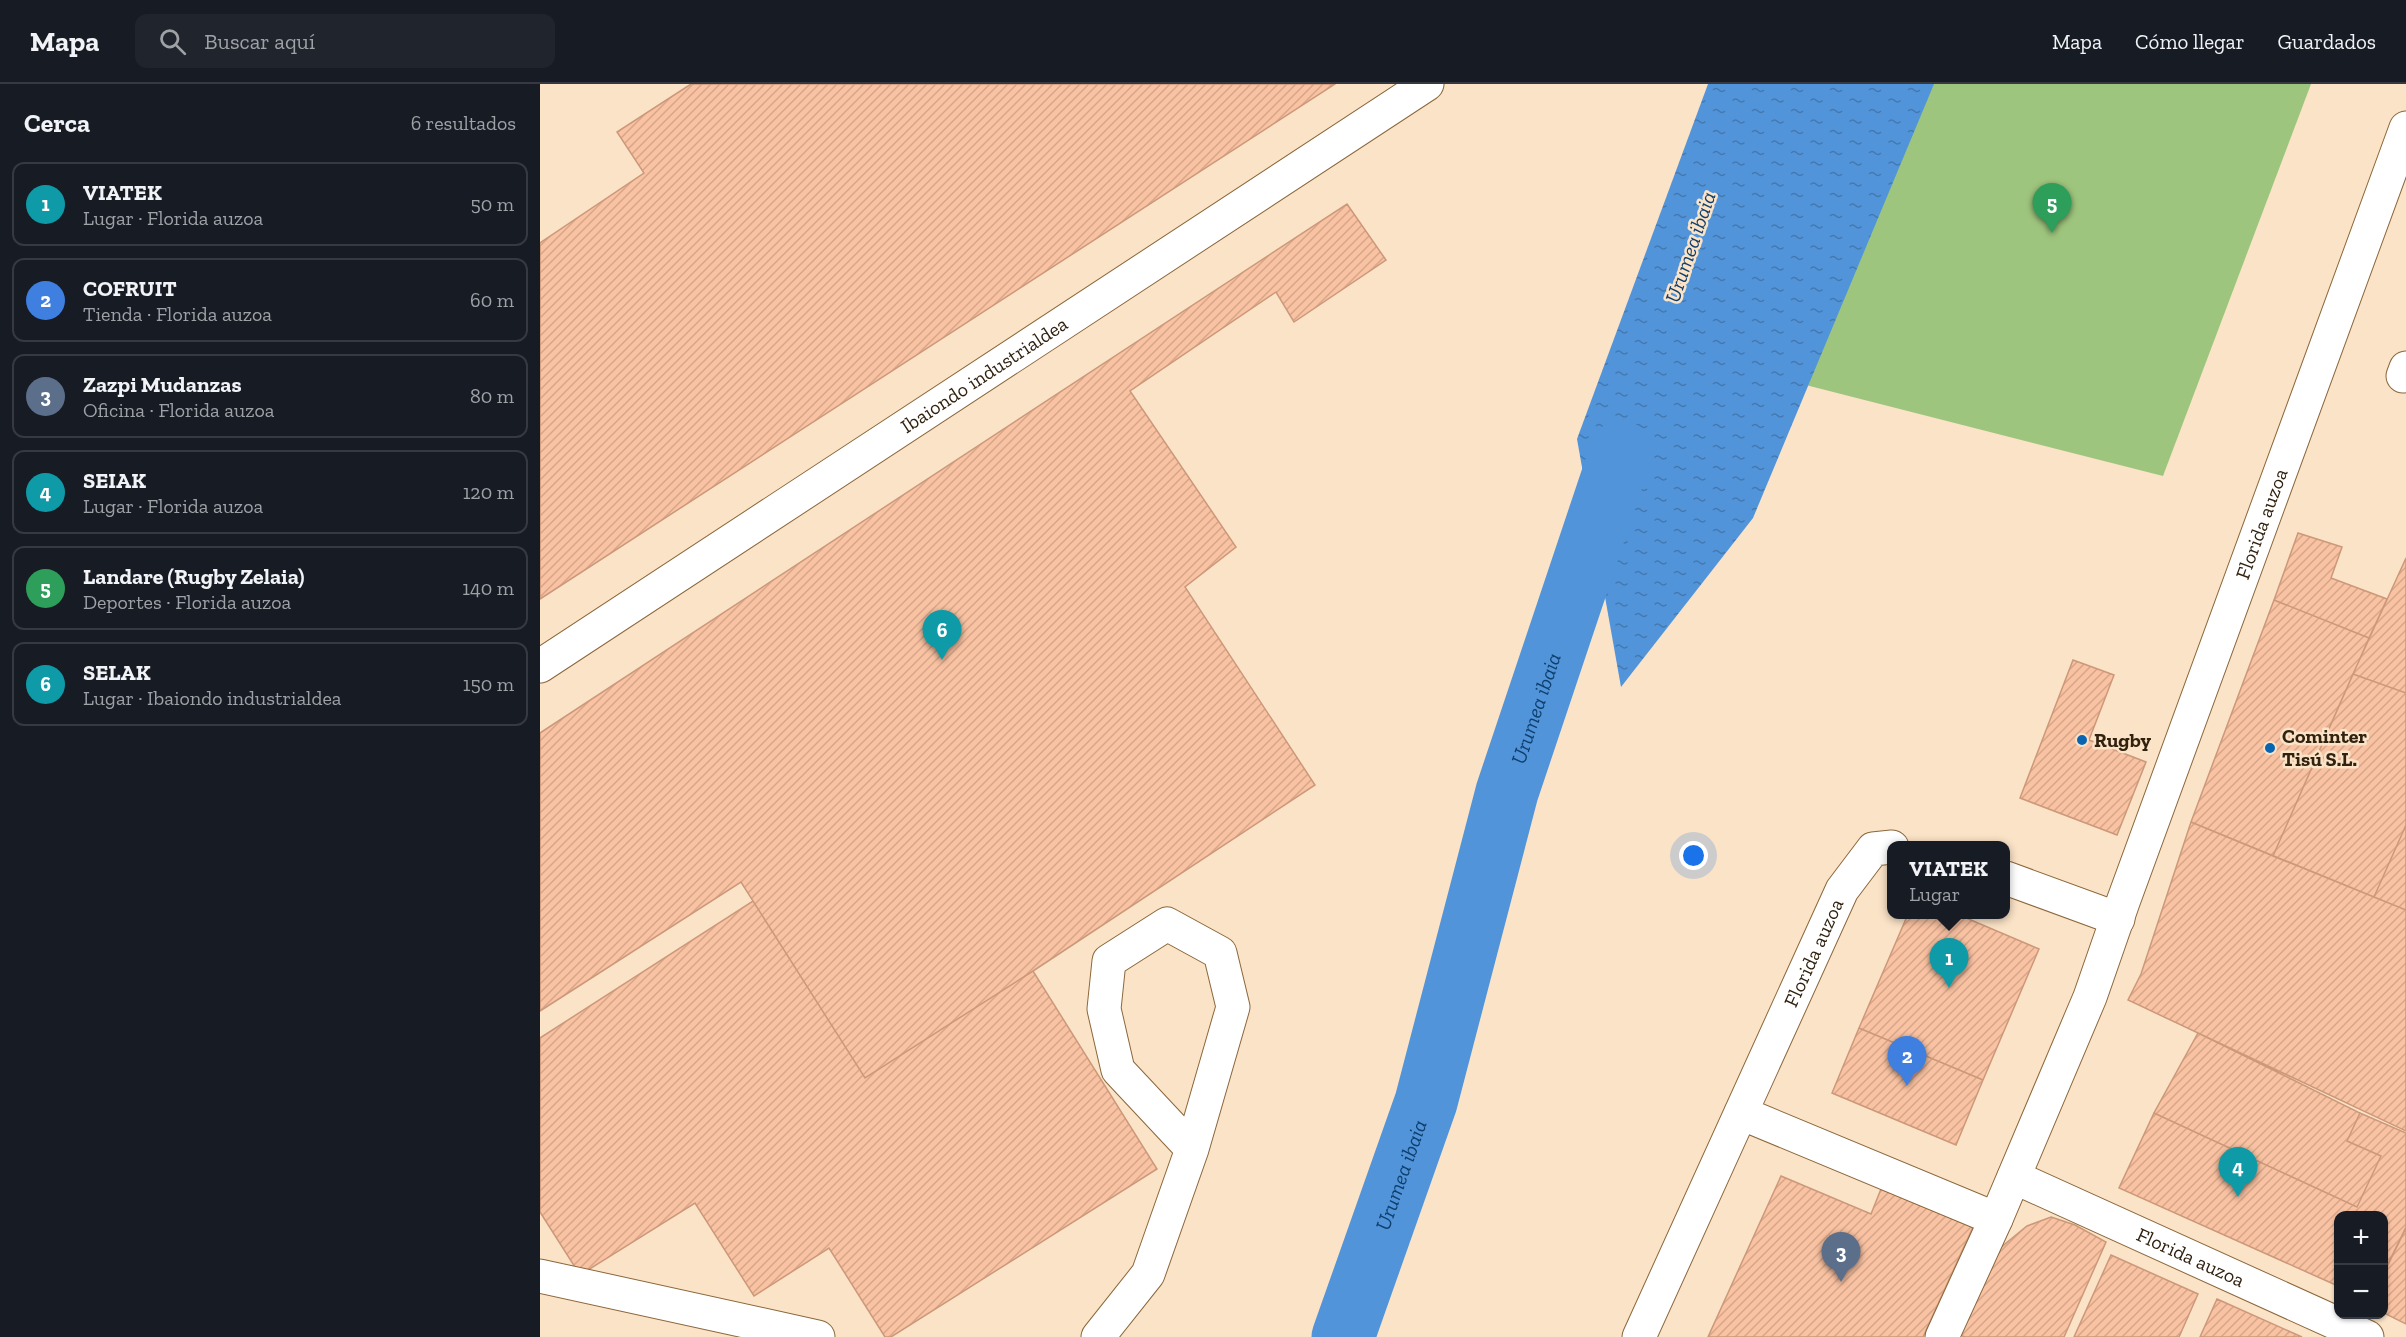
<!DOCTYPE html>
<html lang="es">
<head>
<meta charset="utf-8">
<style>
  :root { --surface:#171b24; --page:#20242c; --text:#f1f3f6; --muted:#9ea1a6; --line:#363941; --accent:#1a73e8 }
  body { margin:0; font-family:"Zilla Slab",serif; background:var(--page); color:var(--text) }
  .controls { position:absolute; right:18px; bottom:18px; display:grid; overflow:hidden; border-radius:12px; box-shadow:0 2px 4px #0004 }
  .controls button { width:54px; height:54px; display:grid; place-items:center; padding:0; border:0; border-bottom:2px solid var(--line); background:var(--surface); color:var(--text); font:30px sans-serif }
  .you { position:absolute; left:1154px; top:772px; width:21px; height:21px; margin:-15px; border:4px solid #fff; border-radius:50%; background:#1a73e8; box-shadow:0 0 0 9px #1a73e833 }
  .badge { display:grid; place-items:center; width:39px; height:39px; border-radius:50%; background:var(--accent); color:#fff; font-size:20px; font-weight:700 }
  .pin { position:absolute; translate:-50% -50px; filter:drop-shadow(0 2px 3px #0008) }
  .pin::after { content:''; position:absolute; top:32px; width:21px; height:18px; background:inherit; clip-path:polygon(0 0,100% 0,50% 100%) }
  .popup { position:absolute; left:1347px; top:757px; width:123px; height:78px; box-sizing:border-box; display:grid; place-content:center; border-radius:12px; background:var(--surface); filter:drop-shadow(0 2px 4px #0005); font-size:20px; white-space:nowrap; color:var(--muted) }
  .popup b { font-size:22px; color:var(--text) }
  .popup::after { content:''; position:absolute; left:50%; top:100%; margin-left:-12px; border:12px solid transparent; border-top-color:var(--surface) }
  .list { margin:0; padding:0; list-style:none }
  h2 { display:flex; justify-content:space-between; align-items:center; height:78px; margin:0; padding:0 24px; font-size:26px }
  h2 small { font-size:20px; font-weight:400; color:var(--muted) }
  .list li { display:grid; grid-template-columns:39px 1fr auto; gap:18px; align-items:center; box-sizing:border-box; height:84px; margin:0 12px 12px; padding:0 12px; border:2px solid var(--line); border-radius:12px }
  .list b { display:block; font-size:22px; white-space:nowrap }
  .list p { margin:0; font-size:20px; white-space:nowrap; color:var(--muted) }
  .list em { font-size:20px; font-style:normal; color:var(--muted) }
  .icon { flex:none; width:33px; height:33px; fill:none; stroke:currentColor; stroke-width:2; stroke-linecap:round; stroke-linejoin:round }
  .map { position:relative; flex:none; width:1866px; height:1253px; overflow:hidden }
  header { display:flex; align-items:center; gap:36px; box-sizing:border-box; height:84px; padding:0 30px; background:var(--surface); border-bottom:2px solid var(--line) }
  header strong { font-size:28px }
  nav { display:flex; gap:33px; margin-inline-start:auto; font-size:21px }
  .search { width:420px; height:54px; background:var(--page); display:flex; align-items:center; gap:15px; box-sizing:border-box; padding:0 21px; border-radius:12px; color:var(--muted); font-size:22px }
  main { display:flex }
  aside { flex:1; background:var(--surface) }
  .map>svg:first-child { display:block }
  .green { fill:#9ec57d }
  .water { fill:url(#water-ripples) }
  .lines { fill:none; stroke-linecap:round; stroke-linejoin:round }
  .river { stroke:#5194da; stroke-width:63 }
  .building { fill:url(#building-hatch); stroke:#cc9879; stroke-width:1.5 }
  .minor-casing { stroke:#8b673b; stroke-width:35 }
  .minor { stroke:#fff; stroke-width:33 }
  .poi-dot { fill:#0965b2; stroke:#fbe3c7; stroke-width:2 }
  .labels { text-anchor:middle; dominant-baseline:central; stroke-width:5; stroke-linejoin:round; paint-order:stroke }
  .street-label { font-size:20px; fill:#312210; stroke:#fbe3c7 }
  .poi-label { font-size:20px; font-weight:bold; fill:#312210; stroke:#fbe3c7; text-anchor:start }
  .water-label { font-size:21px; font-style:italic; fill:#0f3f6d; stroke:#fbe3c7 }
</style>
</head>
<body>
<header>
<strong>Mapa</strong>
<div class="search"><svg class="icon" aria-label="search" viewBox="0 0 24 24"><circle cx="10" cy="10" r="6"/><path d="M15 15l6 6"/></svg>Buscar aquí</div>
<nav><a>Mapa</a><a>Cómo llegar</a><a>Guardados</a></nav>
</header>
<main>
<aside>
<h2>Cerca<small>6 resultados</small></h2>
<ul class="list">
<li><span class="badge" style="background:#0f9aa8">1</span><div><b>VIATEK</b><p>Lugar · Florida auzoa</p></div><em>50 m</em></li>
<li><span class="badge" style="background:#3f7fe0">2</span><div><b>COFRUIT</b><p>Tienda · Florida auzoa</p></div><em>60 m</em></li>
<li><span class="badge" style="background:#5c6f8a">3</span><div><b>Zazpi Mudanzas</b><p>Oficina · Florida auzoa</p></div><em>80 m</em></li>
<li><span class="badge" style="background:#0f9aa8">4</span><div><b>SEIAK</b><p>Lugar · Florida auzoa</p></div><em>120 m</em></li>
<li><span class="badge" style="background:#2e9e5b">5</span><div><b>Landare (Rugby Zelaia)</b><p>Deportes · Florida auzoa</p></div><em>140 m</em></li>
<li><span class="badge" style="background:#0f9aa8">6</span><div><b>SELAK</b><p>Lugar · Ibaiondo industrialdea</p></div><em>150 m</em></li>
</ul>
</aside>
<div class="map">
<svg width="1866" height="1253" viewBox="0 0 1866 1253">
  <defs>
    <pattern id="water-ripples" width="26" height="14" patternUnits="userSpaceOnUse" patternTransform="scale(1.5)"><rect width="26" height="14" fill="#5194da"/><path d="M2 4q2-2 4 0t4 0M15 11q2-2 4 0t4 0" fill="none" stroke="#4478af"/></pattern>
    <pattern id="building-hatch" width="6" height="6" patternUnits="userSpaceOnUse" patternTransform="scale(1.5)"><rect width="6" height="6" fill="#f9c2a2"/><path d="M-1 1l2-2M0 6l6-6M5 7l2-2" fill="none" stroke="#d6a68a"/></pattern>
  </defs>
  <rect width="100%" height="100%" fill="#fbe3c7"/>
  <path class="green" d="M1365,0h406l-148,392 -369,-94z"/>
  <path class="water" d="M1168,0h226l-181,434 -132,169 -44,-248z"/>
  <g class="lines">
    <path class="river" id="s1" d="M803,1253l83,-235 81,-310 114,-340"/>
  </g>
  <path class="building" d="M151,0h644l-795,515v-356l104,-70 -27,-41z
    M807,120l39,56 -92,62 -18,-30 -146,99 106,156 -51,40 130,198 -282,186 -168,107 -124,-196 -201,129v-278z
    M1758,449l44,14 -11,31 56,21 -18,39 -95,-38z
    M1866,474v135l-53,-19z
    M1734,516l95,38 -96,218 -82,-34z
    M1533,576l41,15 -25,65 57,22 -29,73 -97,-37z
    M1813,590l53,19v132l-32,72 -101,-41z
    M1651,738l215,88v221l-278,-131 13,-26z
    M1866,741v85l-32,-13z
    M213,817l112,177 168,-107 124,198 -266,168h-6l-56,-89 -75,48 -59,-93 -115,72 -40,-63v-174z
    M1368,830h49l82,35 -56,131 -124,-52z
    M1319,944l124,52 -27,65 -124,-52z
    M1658,949l162,80 -13,28 34,15 -24,51 -203,-94z
    M1614,1029l203,94 24,-51 -34,-15 13,-28 46,20v94l-22,45v-56h-46v70l-219,-98z
    M1241,1092l90,38 10,-25 92,38 -50,110h-215z
    M1511,1133l24,8 31,17 -42,95h-99l-5,-2 39,-86 28,-23z
    M1866,1144v96l-22,-11v-40z
    M1571,1171l87,39 -19,43h-105z
    M1677,1215l85,38h-102z"/>
  <g class="lines">
    <g class="minor-casing">
      <g id="minor">
        <path d="M1863,292l3,-8"/>
        <path id="s2" d="M0,582l887,-582"/>
        <path d="M1466,794l112,41"/>
        <path d="M1201,1029l255,106"/>
        <path id="s3" d="M1474,1093l353,160"/>
        <path d="M0,1192l278,61"/>
        <path d="M558,1253l50,-63 44,-125 41,-142 -13,-54 -53,-29 -58,37 -5,48 14,61 74,79"/>
        <path id="s4" d="M1099,1253l203,-447 31,-41 19,-2"/>
        <path id="s5" d="M1402,1253l54,-118 94,-222 33,-95 283,-774"/>
      </g>
    </g>
    <use href="#minor" class="minor"/>
  </g>
  <g class="poi-dot">
    <circle cx="1542" cy="656" r="6"/>
    <circle cx="1730" cy="664" r="6"/>
  </g>
  <g class="labels">
    <g class="street-label">
      <text stroke="none"><textPath href="#s2" startOffset="531">Ibaiondo industrialdea</textPath></text>
      <text stroke="none"><textPath href="#s5" startOffset="874">Florida auzoa</textPath></text>
      <text stroke="none"><textPath href="#s4" startOffset="422">Florida auzoa</textPath></text>
      <text stroke="none"><textPath href="#s3" startOffset="194">Florida auzoa</textPath></text>
    </g>
    <g class="poi-label">
      <text x="1742" y="652">Cominter<tspan x="1742" dy="23">Tisú S.L.</tspan></text>
      <text x="1554" y="656">Rugby</text>
    </g>
    <g class="water-label">
      <text transform="translate(1150 163) rotate(-71)">Urumea ibaia</text>
      <text stroke="none"><textPath href="#s1" startOffset="658">Urumea ibaia</textPath></text>
      <text stroke="none"><textPath href="#s1" startOffset="172">Urumea ibaia</textPath></text>
    </g>
  </g>
</svg>
<div class="controls">
<button>+</button>
<button>−</button>
</div>
<div class="you"></div>
<div class="pin badge" style="left:1409px;top:904px;background:#0f9aa8">1</div>
<div class="popup"><b>VIATEK</b>Lugar</div>
<div class="pin badge" style="left:1367px;top:1002px;background:#3f7fe0">2</div>
<div class="pin badge" style="left:1301px;top:1198px;background:#5c6f8a">3</div>
<div class="pin badge" style="left:1698px;top:1113px;background:#0f9aa8">4</div>
<div class="pin badge" style="left:1512px;top:149px;background:#2e9e5b">5</div>
<div class="pin badge" style="left:402px;top:576px;background:#0f9aa8">6</div>
</div>
</main>
</body>
</html>
